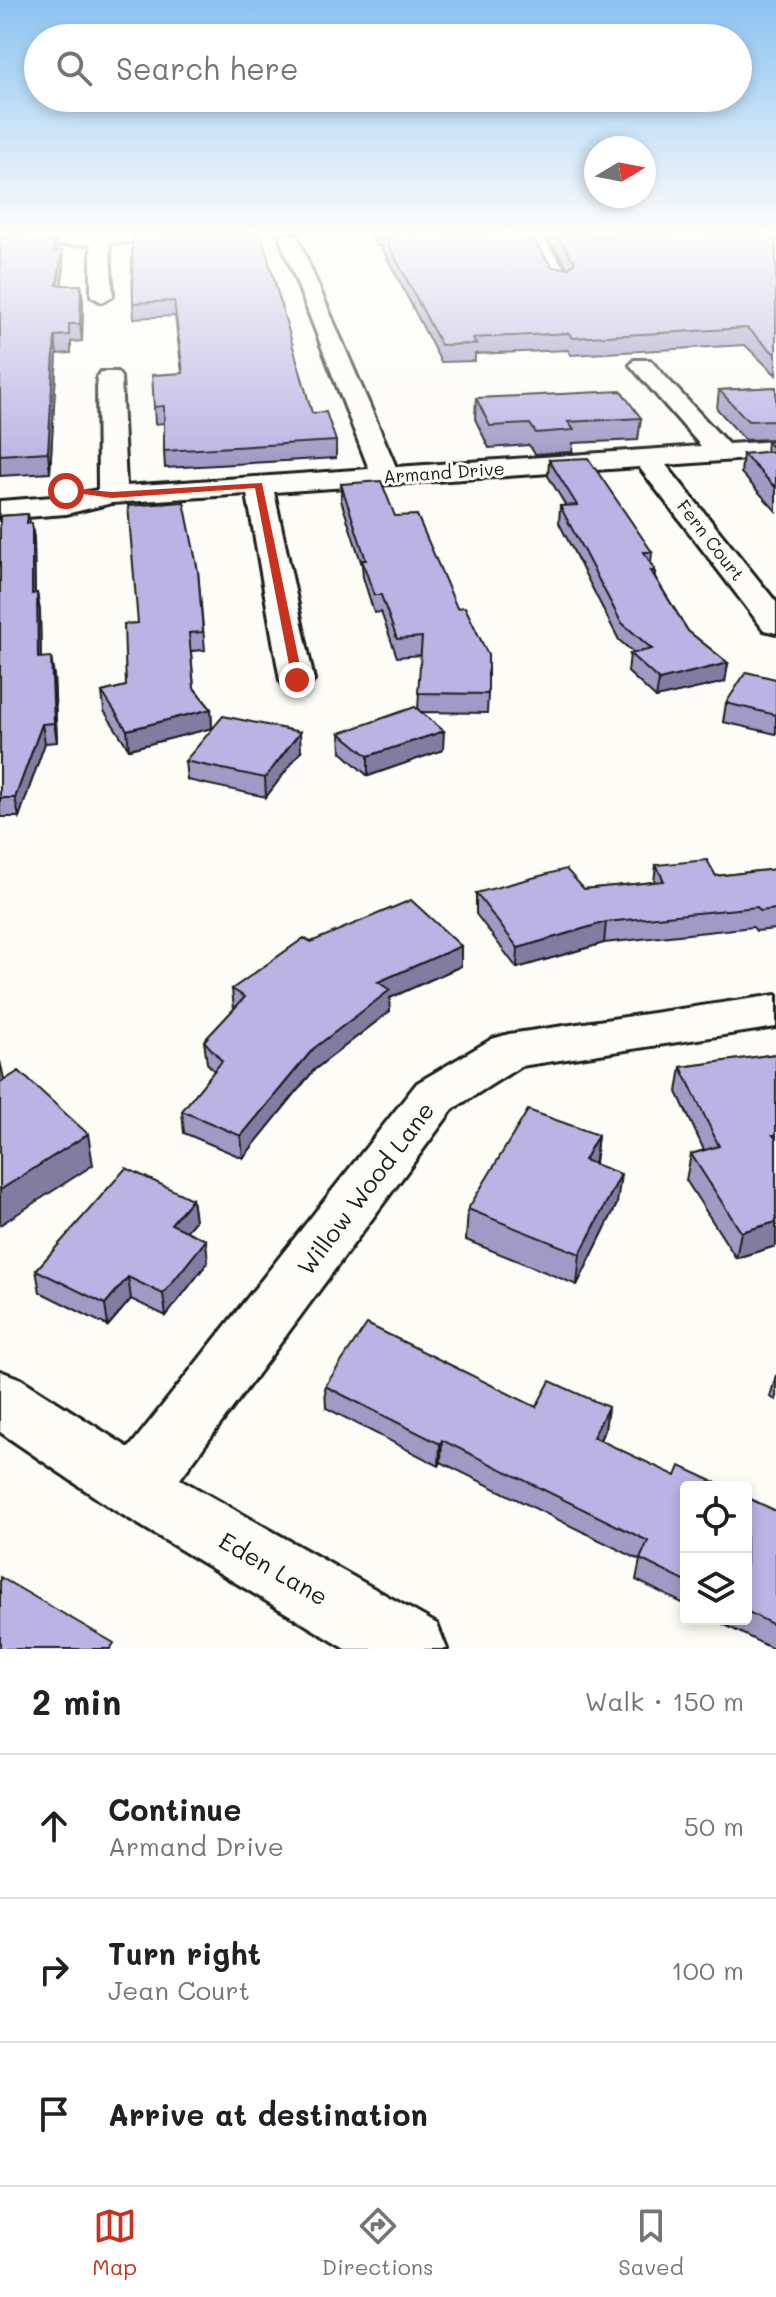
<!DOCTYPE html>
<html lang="en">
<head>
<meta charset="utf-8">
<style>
  :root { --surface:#fff; --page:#f6f6f6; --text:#202124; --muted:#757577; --line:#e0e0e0; --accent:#c8321e }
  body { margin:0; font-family:Mali,sans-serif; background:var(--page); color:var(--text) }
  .controls { position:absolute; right:24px; bottom:24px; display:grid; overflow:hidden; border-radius:8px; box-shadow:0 4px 12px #0003 }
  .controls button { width:72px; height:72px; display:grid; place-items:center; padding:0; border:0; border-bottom:2px solid var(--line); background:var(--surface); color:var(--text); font:40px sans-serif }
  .compass { position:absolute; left:584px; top:136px; width:72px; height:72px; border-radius:50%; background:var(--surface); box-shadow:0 4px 12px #0003; rotate:80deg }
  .stop { position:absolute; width:24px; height:24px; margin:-18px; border:6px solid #c8321e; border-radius:50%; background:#fff }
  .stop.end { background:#c8321e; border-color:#fff; box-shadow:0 2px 8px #0008 }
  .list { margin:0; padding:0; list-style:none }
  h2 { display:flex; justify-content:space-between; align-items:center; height:104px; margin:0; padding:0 32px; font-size:34px }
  h2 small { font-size:26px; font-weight:400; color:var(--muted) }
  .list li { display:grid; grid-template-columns:52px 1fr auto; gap:24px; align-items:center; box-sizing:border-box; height:144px; padding:0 32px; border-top:2px solid var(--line) }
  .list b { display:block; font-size:30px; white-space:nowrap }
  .list p { margin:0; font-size:26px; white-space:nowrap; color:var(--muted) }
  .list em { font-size:26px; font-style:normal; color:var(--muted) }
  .icon { flex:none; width:44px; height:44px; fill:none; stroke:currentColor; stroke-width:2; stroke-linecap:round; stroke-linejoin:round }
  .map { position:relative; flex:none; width:776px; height:1649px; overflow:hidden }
  .search { position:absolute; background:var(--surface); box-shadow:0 4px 12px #0003; left:24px; right:24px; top:24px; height:88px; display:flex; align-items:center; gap:20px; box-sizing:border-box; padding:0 28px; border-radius:44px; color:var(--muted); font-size:30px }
  .sheet { height:536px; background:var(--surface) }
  nav { display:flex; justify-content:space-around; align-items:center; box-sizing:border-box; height:112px; border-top:2px solid var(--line); background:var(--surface); font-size:22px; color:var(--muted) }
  nav a { display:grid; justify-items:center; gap:4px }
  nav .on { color:var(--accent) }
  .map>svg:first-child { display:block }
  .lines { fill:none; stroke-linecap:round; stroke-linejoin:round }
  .street-casing { stroke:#1c1c1c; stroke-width:6 }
  .secondary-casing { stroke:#1c1c1c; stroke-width:6 }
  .street { fill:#fdfcf7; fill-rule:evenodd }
  .secondary { fill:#fdfcf7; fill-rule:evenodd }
  .wall { fill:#a09ac4; stroke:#1c1c1c; stroke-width:2 }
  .shaded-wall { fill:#827da0; stroke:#1c1c1c; stroke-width:2 }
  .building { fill:#bab3e4; stroke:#1c1c1c; stroke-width:2 }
  .route { fill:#c8321e }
  .labels { text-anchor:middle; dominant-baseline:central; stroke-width:6; stroke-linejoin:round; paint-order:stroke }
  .far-street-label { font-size:18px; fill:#1c1c1c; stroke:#fdfcf7 }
  .near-street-label { font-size:24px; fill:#1c1c1c; stroke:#fdfcf7 }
</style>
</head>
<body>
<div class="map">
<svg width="776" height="1649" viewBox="0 0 776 1649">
  <rect width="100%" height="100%" fill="#fdfcf7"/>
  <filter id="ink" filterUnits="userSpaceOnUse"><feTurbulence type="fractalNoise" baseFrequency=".0125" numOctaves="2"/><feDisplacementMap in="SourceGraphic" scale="16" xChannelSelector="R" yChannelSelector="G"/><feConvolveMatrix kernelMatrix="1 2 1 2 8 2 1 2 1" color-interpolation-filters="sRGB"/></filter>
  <g filter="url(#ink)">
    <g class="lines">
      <g class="street-casing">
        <path id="street" d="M93,234h14l2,4 4,58 -11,6 -11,-6v-58z
          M278,234h18l100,233 305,-21 -71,-81 4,-5h16l78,84 48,-3v16l-110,8 110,137v31l-12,-3 -125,-163 -365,25 40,188 -5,7 -12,3 -12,-3 -5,-7 -33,-186 -135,9 -46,11 -66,5v-18l66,-5 32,-6 -1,-113 4,-5h16l4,5 5,109 243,-17z
          M521,234h19l31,43 -3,4h-14z
          M776,995v32l-255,39 -68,43 -273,370 257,145 10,25h-101l-233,-140 -113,-77v-61l21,8 108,69 288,-365 75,-44 17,-5z"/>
      </g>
      <g class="secondary-casing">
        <path id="secondary" d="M34,234h151l-10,6 -175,8v-12z"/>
      </g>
      <use href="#street" class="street"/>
      <use href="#secondary" class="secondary"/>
    </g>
    <path class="wall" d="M48,234l1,3h6l2,14 7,16 -3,18h20l2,17 -1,39 -11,1v11l-14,1 -7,119 -50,3v-237z
      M132,234l180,179 24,28v17l-171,10 -1,-17v-28l-9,1 -1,-17 28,-34 -7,-57 -41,2 -1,-15z
      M370,234h159l23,33 16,1 -24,-34h232v141l-31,-30 -174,10 -3,-5 -93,4v7l-34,1 -60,-116h-5z
      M776,387v52l-31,1 -28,-31 2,-19z
      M476,398l165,20 -3,22 -65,3 -1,9 -37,2 -6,-9 -40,3 -14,-29z
      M776,441v70l-35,-38 2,-19 23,-2 1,-10z
      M549,460l103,92 -1,11 4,8v6l33,54 40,32 -3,19 -69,16 -28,-26 2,-18 4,-1 -15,-13 -60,-117 1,-17h6l-18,-30z
      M341,484l54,32 93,178 -1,19 -67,-1 23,38 -75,26 -27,-24 -1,-19 78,-23 3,-55 -24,2 -16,-45 -7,1 -11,-36 -1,-12 -21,-65z
      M28,514l6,25 1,54h2l3,18 1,47 13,17 3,67 -12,1 -26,74h-19v-301z
      M198,571l7,79 -14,1 3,37 17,21 1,19 -83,21 -25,-38 -2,-19 24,-6 12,-63z
      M776,679v55l-53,-12 3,-19z
      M301,751l-35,46 -79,-17 -2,-19z
      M656,865l60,11 60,-7v60l-20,2 -3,-4 -149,16 -87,25 -41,-54v-21l108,-4 70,-7z
      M311,942l150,4v20l-71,32v13l-76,59 -71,88 -59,-25 -2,-22 32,-40 -7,-8 -3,-22 30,-32 -2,-20z
      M776,1054v192l-40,12 -50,-78 5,-26 13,-4 -27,-58 4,-25z
      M598,1135l-3,29 22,40 -40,81 -111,-45 2,-31z
      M192,1199l3,22 -9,10 22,31 -42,54 -35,-17 -23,27 -68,-34 -4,-22z
      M776,1375v25l-6,-3z
      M325,1386l211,21h72l-3,22 -5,11 86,47v118l-50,-25 4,-20 -199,-98 -2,4 -113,-58z
      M746,1497l30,14v138h-3l-60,-30h33z"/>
    <path class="shaded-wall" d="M62,251l2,16 -5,35 -2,-17z
      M81,285l2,17 -1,39 -2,-17z
      M55,336l2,18 -7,119 -2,-21z
      M32,523l2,16 1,72 -3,-17z
      M37,593l3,18 1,65 -3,-18z
      M51,657l3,18 3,67 -3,-19z
      M728,663l-3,19 -69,16 3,-18z
      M211,709l1,19 -83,21 -2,-19z
      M42,724l3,19 -26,74 -4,-19z
      M444,731l-1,19 -75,26v-20z
      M300,732l1,19 -35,46 -1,-19z
      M606,922l-2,21 -87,25 1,-20z
      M461,946v20l-71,32v13l-76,59 -71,88 -2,-22 72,-87 65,-67z
      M0,1061l5,22h-5z
      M88,1134l5,31 -93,60v-35z
      M598,1135l-4,30 -10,-5z
      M621,1174l-4,30 -40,81 3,-31z
      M192,1199l3,22 -21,25 -3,-22z
      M776,1222v24l-40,12 5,-26z
      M206,1240l2,22 -42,54 -3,-22z
      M128,1277l3,22 -23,27 -3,-22z
      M608,1407l-3,22 -15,30 3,-22z
      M442,1440l-1,22 -2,4 1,-22z"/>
    <path class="building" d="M24,234h24v3h7l-2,15 9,-1 -5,34h24l-1,39h-11v11l-14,1 -7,116 -48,3v-216l1,-4z
      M132,234h129l51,179 14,-1 10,29 -172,10v-45l-10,1 -2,-32 31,-2 -9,-72 -41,2z
      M383,234h146l23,33 17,1 6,-6 -20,-28h221v121l-29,-27 -175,10 -3,-5 -96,5 3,6 -35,1z
      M776,387v33l-28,1 -29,-31z
      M621,391l20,27 -73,4 6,8 -38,3 -6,-9 -40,2 -14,-28z
      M776,441v47l-33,-34 33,-3 -9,-9z
      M588,458l64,94h-8l11,19h-4l37,60 40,32 -69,17 -29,-26 22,-5 -31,-27 -61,-116 17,-1 -28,-45z
      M381,481l14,35 22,-1 40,93 8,-1 23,48v39l-70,-1 4,-56 -25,2 -16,-44h-7l-12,-35h4l-25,-76z
      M184,502l14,69 5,61 -14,1 5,55 17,21 -84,21 -25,-38 24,-6 -2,-62 14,-1 -10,-117z
      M28,514l-1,9h5v71l5,-1 1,65 13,-1 3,66 -12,1 -27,74h-15v-282z
      M746,672l30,7v36l-50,-12z
      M415,707l29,24 -76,25 -28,-23z
      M223,716l77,16 -35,46 -80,-17z
      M707,860l9,16 60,-7v40l-16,2 -3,-4 -151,15 -88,26 -42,-55 90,-24 18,20 80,-8 -8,-16z
      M411,900l50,46 -83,36 12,8 -77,59 -72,87 -59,-25 40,-50 -18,-20 41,-44 -13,-8 72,-51 7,4z
      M776,1054v81h-3l3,4v83l-35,10 -50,-78 28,-8 -38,-79z
      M19,1071l69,63 -88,56v-107z
      M528,1110l70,25 -14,25 37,14 -41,80 -112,-45z
      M126,1168l66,31 -21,25 35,16 -43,54 -35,-17 -23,27 -69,-34z
      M367,1324l169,83 14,-26 58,26 -15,30 83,39 4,-10 45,21h-39v95l-46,-23 8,-18 -206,-101 -2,4 -115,-58z
      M746,1497l30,14v115l-30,-15z
      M0,1577l114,66 -4,6h-110z"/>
  </g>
  <linearGradient id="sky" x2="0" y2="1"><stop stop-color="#8bc2f1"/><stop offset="0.5" stop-color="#fefefb"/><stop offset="1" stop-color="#fefefb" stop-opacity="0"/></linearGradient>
  <rect width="776" height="465" fill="url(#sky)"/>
  <path class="route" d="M262,483l41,197 -6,3 -5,-3 -37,-192 -143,10 -50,-7 4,-3 46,4z"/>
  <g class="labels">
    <g class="far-street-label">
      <text transform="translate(444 472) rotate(-4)">Armand Drive</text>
      <text transform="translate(711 540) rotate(52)">Fern Court</text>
    </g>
    <g class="near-street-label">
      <text transform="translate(365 1188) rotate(-53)">Willow Wood Lane</text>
      <text transform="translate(274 1568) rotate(30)">Eden Lane</text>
    </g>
  </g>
</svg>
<div class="controls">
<button><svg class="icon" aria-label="locate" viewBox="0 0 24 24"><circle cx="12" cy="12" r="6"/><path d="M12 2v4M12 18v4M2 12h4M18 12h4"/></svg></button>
<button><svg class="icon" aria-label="layers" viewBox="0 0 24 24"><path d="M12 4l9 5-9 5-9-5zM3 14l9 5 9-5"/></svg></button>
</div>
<svg class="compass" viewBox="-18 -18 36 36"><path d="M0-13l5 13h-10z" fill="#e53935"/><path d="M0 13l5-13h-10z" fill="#757577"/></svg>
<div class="stop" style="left:66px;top:491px"></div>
<div class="stop end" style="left:297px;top:680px"></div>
<div class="search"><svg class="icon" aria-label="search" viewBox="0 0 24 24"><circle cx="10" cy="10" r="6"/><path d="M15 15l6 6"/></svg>Search here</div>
</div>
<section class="sheet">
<h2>2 min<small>Walk · 150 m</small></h2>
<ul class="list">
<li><svg class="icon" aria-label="ahead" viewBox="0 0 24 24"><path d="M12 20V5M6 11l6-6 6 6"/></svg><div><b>Continue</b><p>Armand Drive</p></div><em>50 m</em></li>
<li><svg class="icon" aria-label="right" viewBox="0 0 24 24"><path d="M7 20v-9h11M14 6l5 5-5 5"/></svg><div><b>Turn right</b><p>Jean Court</p></div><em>100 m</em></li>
<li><svg class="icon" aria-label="arrive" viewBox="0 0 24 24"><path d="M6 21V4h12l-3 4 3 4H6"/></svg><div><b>Arrive at destination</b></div></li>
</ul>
</section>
<nav>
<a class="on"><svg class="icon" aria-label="map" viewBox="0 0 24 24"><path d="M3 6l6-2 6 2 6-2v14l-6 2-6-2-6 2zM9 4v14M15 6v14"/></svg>Map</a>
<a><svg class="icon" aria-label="directions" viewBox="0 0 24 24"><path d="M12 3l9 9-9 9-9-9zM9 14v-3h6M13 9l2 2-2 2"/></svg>Directions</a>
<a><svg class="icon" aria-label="saved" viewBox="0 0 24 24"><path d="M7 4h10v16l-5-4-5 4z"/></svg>Saved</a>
</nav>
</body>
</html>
